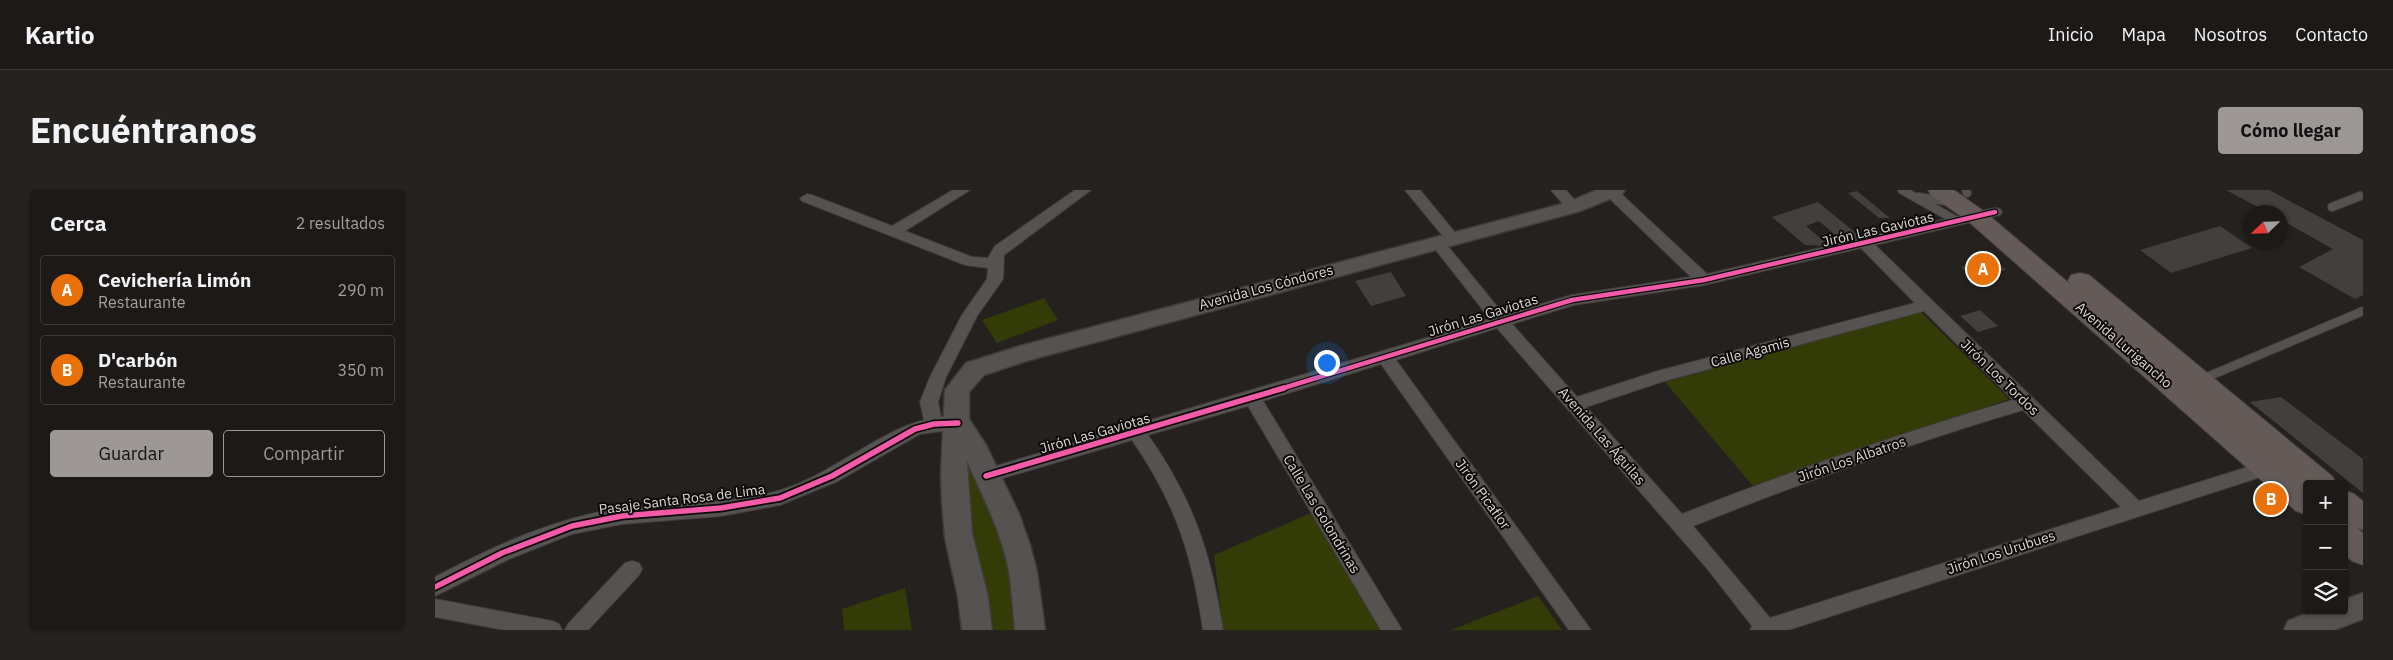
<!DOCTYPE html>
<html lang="es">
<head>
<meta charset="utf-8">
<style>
  :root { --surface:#1c1917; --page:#252220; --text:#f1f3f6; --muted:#a0a0a1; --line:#3a3836; --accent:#9d9896 }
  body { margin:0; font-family:"IBM Plex Sans",sans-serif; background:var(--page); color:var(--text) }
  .controls { position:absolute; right:15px; bottom:15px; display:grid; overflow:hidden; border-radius:5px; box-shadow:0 1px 4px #0004 }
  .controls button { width:45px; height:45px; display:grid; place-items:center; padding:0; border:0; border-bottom:1px solid var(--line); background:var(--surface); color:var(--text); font:25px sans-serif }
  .compass { position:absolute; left:1808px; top:15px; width:45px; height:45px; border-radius:50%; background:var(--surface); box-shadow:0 1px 4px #0004; rotate:247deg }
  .you { position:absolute; left:891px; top:172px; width:18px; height:18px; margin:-12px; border:4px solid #fff; border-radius:50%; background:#1a73e8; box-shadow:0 0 0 8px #1a73e833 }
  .badge { display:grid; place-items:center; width:32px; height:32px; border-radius:50%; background:var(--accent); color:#fff; font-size:16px; font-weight:700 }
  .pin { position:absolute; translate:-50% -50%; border:2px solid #fff; box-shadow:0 1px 5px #0006 }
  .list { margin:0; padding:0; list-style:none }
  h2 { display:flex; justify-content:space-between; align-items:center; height:65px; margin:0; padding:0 20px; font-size:21px }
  h2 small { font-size:16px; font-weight:400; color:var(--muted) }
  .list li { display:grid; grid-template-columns:32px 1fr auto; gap:15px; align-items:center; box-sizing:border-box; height:70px; margin:0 10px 10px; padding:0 10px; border:1px solid var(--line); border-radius:5px }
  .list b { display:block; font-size:19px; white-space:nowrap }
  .list p { margin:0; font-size:16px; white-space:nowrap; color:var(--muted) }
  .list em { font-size:16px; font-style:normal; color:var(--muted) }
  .actions { display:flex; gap:10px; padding:15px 20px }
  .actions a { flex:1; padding:11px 0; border:1px solid var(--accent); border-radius:5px; text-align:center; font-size:18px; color:var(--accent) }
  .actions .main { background:var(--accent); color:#111 }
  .icon { flex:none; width:28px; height:28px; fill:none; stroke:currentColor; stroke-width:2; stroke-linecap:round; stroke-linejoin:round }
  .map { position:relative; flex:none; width:1928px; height:440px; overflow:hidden; border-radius:5px }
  header { display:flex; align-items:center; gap:30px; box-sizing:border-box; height:70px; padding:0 25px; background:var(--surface); border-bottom:1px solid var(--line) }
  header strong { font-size:24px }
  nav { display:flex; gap:28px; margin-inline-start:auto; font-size:18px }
  .intro { display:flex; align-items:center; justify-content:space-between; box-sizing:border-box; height:120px; padding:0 30px }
  h1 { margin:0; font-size:35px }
  .button { padding:12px 22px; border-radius:5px; background:var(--accent); color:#111; font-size:18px; font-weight:700 }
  main { display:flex; gap:30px; padding:0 30px }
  aside { flex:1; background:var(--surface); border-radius:5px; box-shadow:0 1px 4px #0004 }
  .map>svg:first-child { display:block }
  .green { fill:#333c07 }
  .building { fill:#423f3d }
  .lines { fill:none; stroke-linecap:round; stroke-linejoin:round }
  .lane-casing { stroke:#3f3c3a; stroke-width:10 }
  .street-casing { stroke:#3f3c3a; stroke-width:2 }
  .secondary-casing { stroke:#3f3c3a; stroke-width:3 }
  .primary-casing { stroke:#3f3c3a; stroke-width:2 }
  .lane { stroke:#555251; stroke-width:8 }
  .street { fill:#555251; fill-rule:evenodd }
  .secondary { fill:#555251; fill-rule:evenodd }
  .primary { fill:#645b58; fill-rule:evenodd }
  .cycleway-far1-casing { stroke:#0d0a09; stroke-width:7 }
  .cycleway-casing { stroke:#0d0a09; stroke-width:9 }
  .cycleway-far1 { stroke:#f35aa7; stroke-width:4.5 }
  .cycleway { stroke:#f35aa7; stroke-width:5.5 }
  .labels { text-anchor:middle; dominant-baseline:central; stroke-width:4; stroke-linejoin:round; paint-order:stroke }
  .street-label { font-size:14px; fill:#ddd8d6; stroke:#0d0a09 }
</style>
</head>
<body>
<header>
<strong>Kartio</strong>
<nav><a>Inicio</a><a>Mapa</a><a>Nosotros</a><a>Contacto</a></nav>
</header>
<div class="intro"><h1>Encuéntranos</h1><a class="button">Cómo llegar</a></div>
<main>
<aside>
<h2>Cerca<small>2 resultados</small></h2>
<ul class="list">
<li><span class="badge" style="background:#e8710a">A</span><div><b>Cevichería Limón</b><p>Restaurante</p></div><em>290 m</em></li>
<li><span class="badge" style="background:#e8710a">B</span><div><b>D'carbón</b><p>Restaurante</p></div><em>350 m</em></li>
</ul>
<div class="actions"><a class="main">Guardar</a><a>Compartir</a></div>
</aside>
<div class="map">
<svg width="1928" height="440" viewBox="0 0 1928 440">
  <rect width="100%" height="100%" fill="#25211f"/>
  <path class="green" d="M609,108l14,22 -61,23 -15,-23z
    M1485,121l89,88 -256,87 -88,-104z
    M526,251l40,86 20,103h-34l-31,-187z
    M881,321l71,119h-164l-9,-75z
    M470,398l7,42h-68l-2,-21z
    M1103,406l24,34h-111z"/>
  <path class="building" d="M1791,0h43l94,50v55l-8,4 -56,-32 34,-18 -52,-29v-8h-14z
    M1422,1l33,27h-11l-31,-25z
    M1383,12l45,37 -21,2 -23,-20 -13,5 23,20 -24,-1 -33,-28z
    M1785,36l32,22 -81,25 -31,-23z
    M1559,69l12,11 -34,8 -11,-11z
    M956,82l15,24 -35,10 -16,-25z
    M1545,120l18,16 -20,6 -18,-16z
    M1846,207l82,62v34l-113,-91z"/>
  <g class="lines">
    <g class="lane-casing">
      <path id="lane" d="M1467,0l55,31
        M1531,0l1,3
        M1484,7l32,5
        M1897,17l31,-12
        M1765,190l163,-69"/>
    </g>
    <g class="street-casing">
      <path id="street" d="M518,0h17l-65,41 67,26 16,1 7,-12 80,-56h16l-87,65 -1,24 -26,37 -31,61 -8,25 3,15 23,1 3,5 -3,5 -44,6 -82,47 -58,24 -59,11 -99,8 -50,10 -63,25 -74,37v-19c59,-31 121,-60 188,-69 51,-6 104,-3 155,-17 52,-15 97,-58 146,-71l-4,-18 10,-25 32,-62 25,-36 1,-11 -23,-3 -163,-64 -2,-3 7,-4 5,1 80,31z
        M970,0h15l37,45 2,3 -2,3h-10z
        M1116,0h15l14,17 -2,3h-10z
        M1172,0h10l90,84 288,-66 5,1 2,3 -2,3 -125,30 264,256 128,-40 6,2 3,5 -3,5 -485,157h-38l2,-4 -47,-60 -208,-238 -101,32 195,270h-22l-188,-266 -118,37 139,229h-21l-133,-224 -100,29c45,64 63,118 75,195h-20c-11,-76 -27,-126 -71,-190l-146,43 -7,-2 -2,-5 2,-5 7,-2 504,-150 -58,-74 -2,-3 2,-3h10l62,76 68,-20 119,-18 -84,-81 -2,-3zM1426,58l54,55 -257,68 -81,26 -65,-73 62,-19 130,-20zM1489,121l89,89c-112,33 -222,71 -331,114l-96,-107 75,-25zM1588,220l98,97 -351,111 -77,-92c108,-43 218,-83 330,-116z
        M197,371l7,2 3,6 -3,6 -51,55h-23l3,-6 57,-61z
        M0,409l117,22 7,3 3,6h-58l-69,-13z"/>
    </g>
    <g class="secondary-casing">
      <path id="secondary" d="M1162,0h28l-3,4 -42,17 -554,150 -42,14 -15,17v27l17,26 33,69 11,31 7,27 8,58h-30c-2,-19 -3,-39 -6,-58 -7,-39 -26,-75 -42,-111l5,72 16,64 4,33h-30l-4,-33 -13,-59 -3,-37 -1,-28 4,-83 21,-27 54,-17 546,-143z
        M1928,403v26l-29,11h-50l4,-9 26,-10h30v-11z"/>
    </g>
    <g class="primary-casing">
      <path id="primary" d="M1493,0h26l31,22 85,72 -2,-3 3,-6 9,-2 9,2 243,201 5,8h-30v31l-11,-4 -327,-289 -38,-27z
        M1909,300l10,4 9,7v29l-6,-2 6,5v32l-11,-4 -8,-7v-31l6,2 -6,-5z"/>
    </g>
    <use href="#lane" class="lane"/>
    <use href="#street" class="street"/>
    <use href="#secondary" class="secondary"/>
    <use href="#primary" class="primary"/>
    <g class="cycleway-far1-casing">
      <path id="cycleway-far1" d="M845,199l292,-89 132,-20 291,-68"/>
    </g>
    <g class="cycleway-casing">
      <path id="cycleway" d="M551,286l298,-88
        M0,397l67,-34 70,-27 50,-10 99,-8 59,-10 52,-22 83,-47 19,-5 24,-1"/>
    </g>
    <use href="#cycleway-far1" class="cycleway-far1"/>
    <use href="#cycleway" class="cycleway"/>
  </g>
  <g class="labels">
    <g class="street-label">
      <text transform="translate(1443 39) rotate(-13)">Jirón Las Gaviotas</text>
      <text transform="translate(831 97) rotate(-15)">Avenida Los Cóndores</text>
      <text transform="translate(1048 125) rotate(-17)">Jirón Las Gaviotas</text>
      <text transform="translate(1689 155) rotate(41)">Avenida Lurigancho</text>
      <text transform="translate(1315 162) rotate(-15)">Calle Agamis</text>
      <text transform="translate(1565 187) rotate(44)">Jirón Los Tordos</text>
      <text transform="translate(660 243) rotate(-16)">Jirón Las Gaviotas</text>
      <text transform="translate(1167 246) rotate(49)">Avenida Las Águilas</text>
      <text transform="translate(1417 269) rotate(-19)">Jirón Los Albatros</text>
      <text transform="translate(1048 304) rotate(54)">Jirón Picaflor</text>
      <text transform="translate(247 309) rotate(-7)">Pasaje Santa Rosa de Lima</text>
      <text transform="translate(887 324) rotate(59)">Calle Las Golondrinas</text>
      <text transform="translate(1566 362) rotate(-18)">Jirón Los Urubues</text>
    </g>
  </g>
</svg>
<div class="controls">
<button>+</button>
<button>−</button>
<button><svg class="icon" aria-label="layers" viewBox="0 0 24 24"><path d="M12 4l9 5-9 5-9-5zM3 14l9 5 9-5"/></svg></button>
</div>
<svg class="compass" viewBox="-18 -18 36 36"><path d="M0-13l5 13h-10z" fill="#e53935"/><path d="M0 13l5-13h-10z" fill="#a0a0a1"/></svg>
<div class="you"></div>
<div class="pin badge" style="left:1548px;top:79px;background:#e8710a">A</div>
<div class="pin badge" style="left:1836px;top:309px;background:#e8710a">B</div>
</div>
</main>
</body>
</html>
